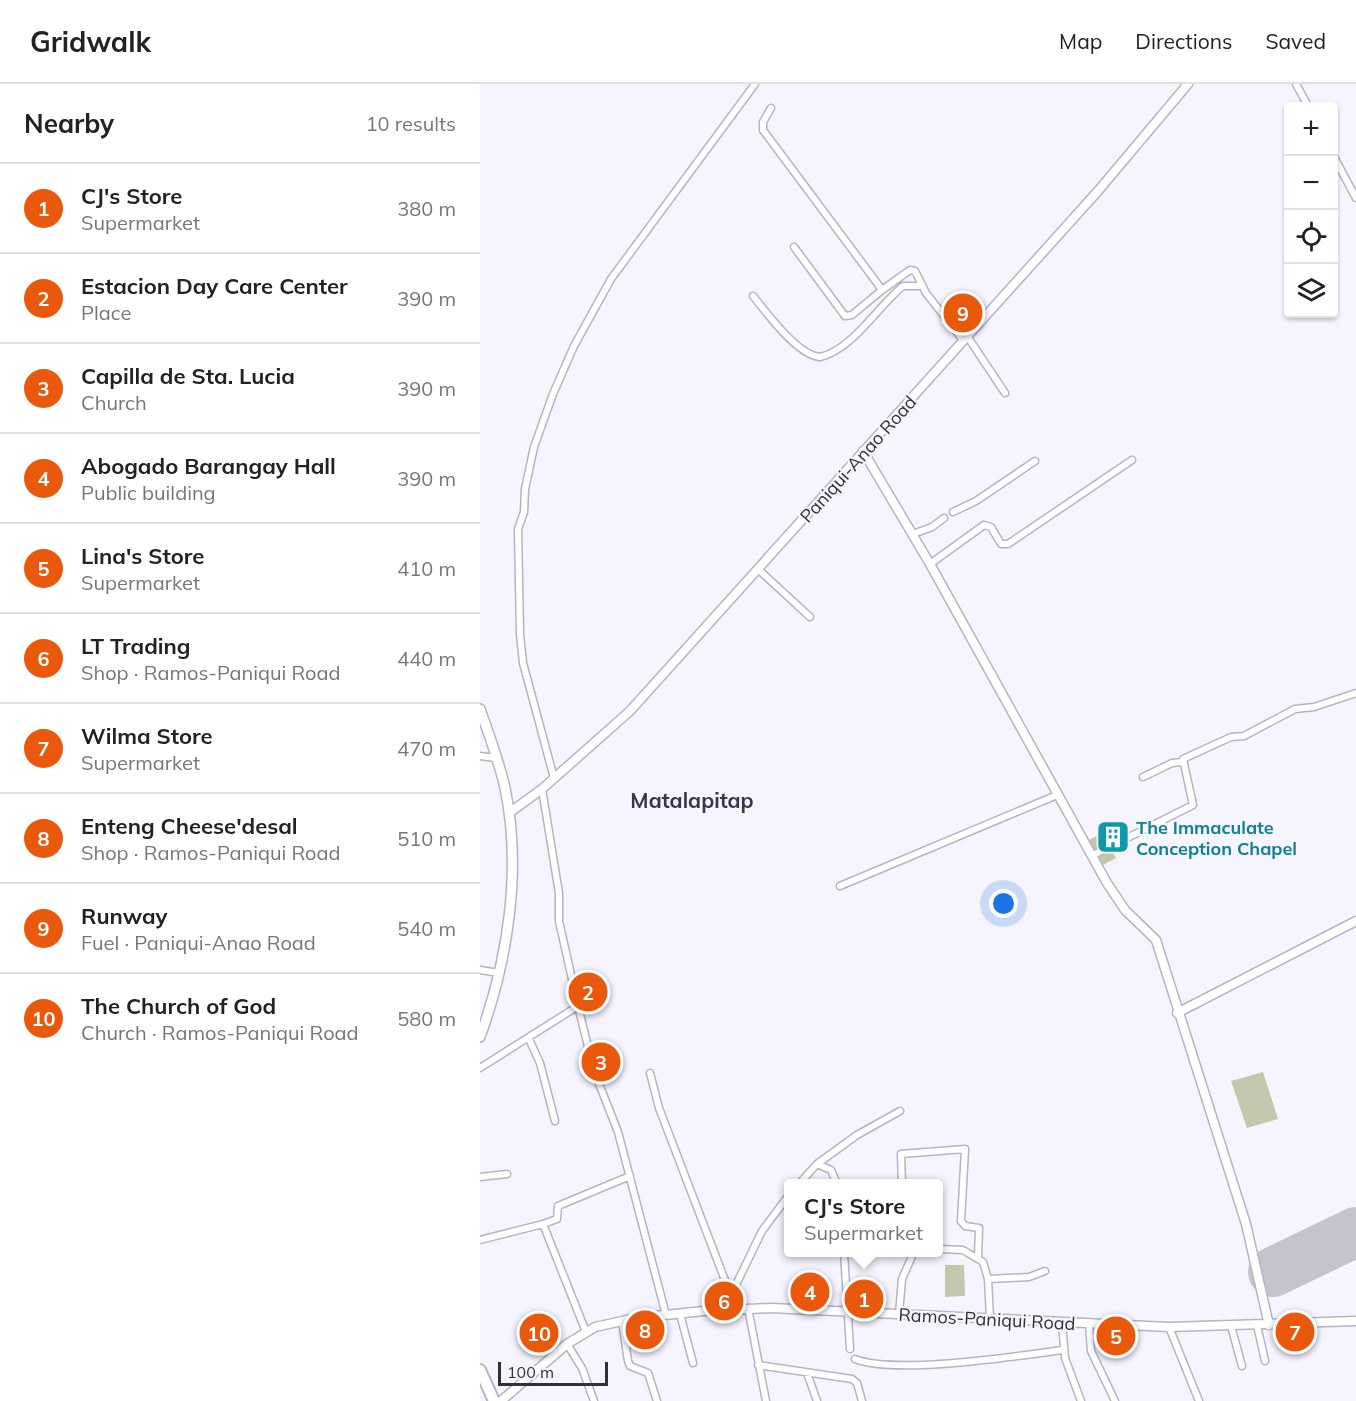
<!DOCTYPE html>
<html lang="en">
<head>
<meta charset="utf-8">
<style>
  :root { --surface:#fff; --page:#f6f6f6; --text:#222; --muted:#767676; --line:#e0e0e0; --accent:#ea580c }
  body { margin:0; font-family:Mulish,sans-serif; background:var(--page); color:var(--text) }
  .controls { position:absolute; right:18px; top:18px; display:grid; overflow:hidden; border-radius:6px; box-shadow:0 2px 4px #0004 }
  .controls button { width:54px; height:54px; display:grid; place-items:center; padding:0; border:0; border-bottom:2px solid var(--line); background:var(--surface); color:var(--text); font:30px sans-serif }
  .scale { position:absolute; left:18px; bottom:15px; width:110px; box-sizing:border-box; padding-left:6px; border:3px solid #322f39; border-top:0; font-size:16px; line-height:21px; white-space:nowrap; color:#322f39; -webkit-text-stroke:4px #f6f4fe; paint-order:stroke }
  .you { position:absolute; left:524px; top:820px; width:21px; height:21px; margin:-15px; border:4px solid #fff; border-radius:50%; background:#1a73e8; box-shadow:0 0 0 9px #1a73e833 }
  .badge { display:grid; place-items:center; width:39px; height:39px; border-radius:50%; background:var(--accent); color:#fff; font-size:20px; font-weight:700 }
  .pin { position:absolute; translate:-50% -50%; border:3px solid #fff; box-shadow:0 2px 6px #0006 }
  .popup { position:absolute; left:304px; top:1095px; width:159px; height:78px; box-sizing:border-box; display:grid; place-content:center; border-radius:6px; background:var(--surface); filter:drop-shadow(0 2px 4px #0005); font-size:20px; white-space:nowrap; color:var(--muted) }
  .popup b { font-size:22px; color:var(--text) }
  .popup::after { content:''; position:absolute; left:50%; top:100%; margin-left:-12px; border:12px solid transparent; border-top-color:var(--surface) }
  .list { margin:0; padding:0; list-style:none }
  h2 { display:flex; justify-content:space-between; align-items:center; height:78px; margin:0; padding:0 24px; font-size:26px }
  h2 small { font-size:20px; font-weight:400; color:var(--muted) }
  .list li { display:grid; grid-template-columns:39px 1fr auto; gap:18px; align-items:center; box-sizing:border-box; height:90px; padding:0 24px; border-top:2px solid var(--line) }
  .list b { display:block; font-size:22px; white-space:nowrap }
  .list p { margin:0; font-size:20px; white-space:nowrap; color:var(--muted) }
  .list em { font-size:20px; font-style:normal; color:var(--muted) }
  .icon { flex:none; width:33px; height:33px; fill:none; stroke:currentColor; stroke-width:2; stroke-linecap:round; stroke-linejoin:round }
  .map { position:relative; flex:none; width:876px; height:1317px; overflow:hidden }
  header { display:flex; align-items:center; gap:36px; box-sizing:border-box; height:84px; padding:0 30px; background:var(--surface); border-bottom:2px solid var(--line) }
  header strong { font-size:28px }
  nav { display:flex; gap:33px; margin-inline-start:auto; font-size:21px }
  main { display:flex }
  aside { flex:1; background:var(--surface) }
  .map>svg:first-child { display:block }
  .green { fill:#c4c7ac }
  .lines { fill:none; stroke-linecap:round; stroke-linejoin:round }
  .runway { stroke:#c6c3cd; stroke-width:50 }
  .street-casing { stroke:#b7b2ca; stroke-width:9 }
  .secondary-casing { stroke:#b7b2ca; stroke-width:11 }
  .primary-casing { stroke:#b7b2ca; stroke-width:12 }
  .highway-casing { stroke:#b7b2ca; stroke-width:14 }
  .street { stroke:#fff; stroke-width:6 }
  .secondary { stroke:#fff; stroke-width:8 }
  .primary { stroke:#fff; stroke-width:9 }
  .highway { stroke:#fff; stroke-width:10 }
  .labels { text-anchor:middle; dominant-baseline:central; stroke-width:4.5; stroke-linejoin:round; paint-order:stroke }
  .street-label { font-size:18px; fill:#322f39; stroke:#f6f4fe }
  .culture-label { font-size:18px; font-weight:bold; fill:#0d838f; stroke:#f6f4fe; text-anchor:start }
  .quarter-label { font-size:21px; font-weight:bold; fill:#3a3548; stroke:#f6f4fe }
</style>
</head>
<body>
<header>
<strong>Gridwalk</strong>
<nav><a>Map</a><a>Directions</a><a>Saved</a></nav>
</header>
<main>
<aside>
<h2>Nearby<small>10 results</small></h2>
<ul class="list">
<li><span class="badge">1</span><div><b>CJ's Store</b><p>Supermarket</p></div><em>380 m</em></li>
<li><span class="badge">2</span><div><b>Estacion Day Care Center</b><p>Place</p></div><em>390 m</em></li>
<li><span class="badge">3</span><div><b>Capilla de Sta. Lucia</b><p>Church</p></div><em>390 m</em></li>
<li><span class="badge">4</span><div><b>Abogado Barangay Hall</b><p>Public building</p></div><em>390 m</em></li>
<li><span class="badge">5</span><div><b>Lina's Store</b><p>Supermarket</p></div><em>410 m</em></li>
<li><span class="badge">6</span><div><b>LT Trading</b><p>Shop · Ramos-Paniqui Road</p></div><em>440 m</em></li>
<li><span class="badge">7</span><div><b>Wilma Store</b><p>Supermarket</p></div><em>470 m</em></li>
<li><span class="badge">8</span><div><b>Enteng Cheese'desal</b><p>Shop · Ramos-Paniqui Road</p></div><em>510 m</em></li>
<li><span class="badge">9</span><div><b>Runway</b><p>Fuel · Paniqui-Anao Road</p></div><em>540 m</em></li>
<li><span class="badge">10</span><div><b>The Church of God</b><p>Church · Ramos-Paniqui Road</p></div><em>580 m</em></li>
</ul>
</aside>
<div class="map">
<svg width="876" height="1317" viewBox="0 0 876 1317">
  <rect width="100%" height="100%" fill="#f6f4fe"/>
  <path class="green" d="M622,749l14,25 -13,7 -14,-25z
    M783,988l15,47 -31,9 -16,-47z
    M465,1181h19l1,31 -20,1z"/>
  <g class="lines">
    <path class="runway" d="M793,1188l83,-40"/>
    <g class="street-casing">
      <path id="street" d="M816,0l12,22
        M291,24l-8,14v8l114,153 5,7 28,-20 5,1 11,22 37,47
        M854,73l22,41
        M314,163l51,69 7,-1 30,-25
        M273,212c14,17 44,59 67,61 32,-7 58,-51 83,-71h19
        M487,252l38,57
        M473,428l23,-11 59,-40
        M433,450l19,-7 12,-9
        M450,480l54,-39 7,2 10,17h7l124,-84
        M279,486l51,47
        M0,672l16,2
        M663,693l29,-14 10,-1
        M74,694l-31,-115 -3,-29 -2,-105 6,-17 1,-23 9,-42 19,-53 21,-48 37,-67 144,-195
        M62,705l17,104v28l19,85 16,65 24,61 48,183
        M611,772l102,-51 -10,-46 48,-22 13,-1 51,-27 19,-2 42,-14
        M360,802l217,-91
        M0,886l19,3
        M49,955l11,24 15,58
        M0,984l98,-62
        M170,989l9,35 72,188 1,13
        M337,1080l40,-29 43,-24
        M0,1093l27,-3
        M319,1100l18,-20 14,6 6,14
        M422,1100l-1,-30 64,-5 -4,72 4,5 14,2 -1,29
        M0,1156l63,-16
        M459,1165l24,1 20,12 5,17 2,39
        M364,1168l6,97
        M508,1195l41,-2 16,-6
        M251,1211l31,-64 27,-36
        M268,1224l18,93
        M200,1230l13,49
        M419,1230l3,-35 12,-27
        M142,1237l6,40 2,5 18,7 9,28
        M582,1239l3,35 16,43
        M609,1240l2,27 24,50
        M777,1241l8,36
        M751,1242l11,40
        M689,1243l30,74
        M106,1248l-43,-108 14,-5 1,-13 72,-30
        M87,1260l15,24 12,33
        M375,1275c41,16 162,-3 208,-9
        M278,1281l94,14 5,4 5,18
        M327,1289l10,28"/>
    </g>
    <g class="secondary-casing">
      <path id="secondary" d="M383,367l67,113 177,319 18,27 31,30 90,284 23,101
        M29,729l33,-24 88,-78 468,-520 90,-107
        M697,929l179,-92
        M21,1317l66,-57 28,-17 41,-9 68,-7 67,-3 398,19 187,-6"/>
    </g>
    <g class="primary-casing">
      <path id="primary" d="M0,625c9,26 19,52 25,79 17,81 3,172 -25,249"/>
    </g>
    <g class="highway-casing">
      <path id="highway" d="M0,1286l14,31"/>
    </g>
    <use href="#street" class="street"/>
    <use href="#secondary" class="secondary"/>
    <use href="#primary" class="primary"/>
    <use href="#highway" class="highway"/>
  </g>
  <defs>
    <g id="building-square" transform="scale(1.725)"><rect x="-9" y="-9" width="18" height="18" rx="4" fill="#0f9aa8" stroke="#f6f4fe"/><path d="M-4-6H4V6H1V3H-1V6H-4ZM-2.5-4.3h1.7v1.8h-1.7ZM.8-4.3h1.7v1.8H.8ZM-2.5-1h1.7V.8h-1.7ZM.8-1h1.7V.8H.8Z" fill="#fff"/></g>
  </defs>
  <g fill-rule="evenodd">
    <use href="#building-square" x="633" y="753"/>
  </g>
  <g class="labels">
    <g class="street-label">
      <text transform="translate(378 375) rotate(-48)">Paniqui-Anao Road</text>
      <text transform="translate(507 1235) rotate(3)">Ramos-Paniqui Road</text>
    </g>
    <g class="culture-label">
      <text x="656" y="743">The Immaculate<tspan x="656" dy="21">Conception Chapel</tspan></text>
    </g>
    <g class="quarter-label">
      <text x="212" y="716">Matalapitap</text>
    </g>
  </g>
</svg>
<div class="controls">
<button>+</button>
<button>−</button>
<button><svg class="icon" aria-label="locate" viewBox="0 0 24 24"><circle cx="12" cy="12" r="6"/><path d="M12 2v4M12 18v4M2 12h4M18 12h4"/></svg></button>
<button><svg class="icon" aria-label="layers" viewBox="0 0 24 24"><path d="M12 4l9 5-9 5-9-5zM3 14l9 5 9-5"/></svg></button>
</div>
<div class="scale">100 m</div>
<div class="you"></div>
<div class="pin badge" style="left:384px;top:1215px">1</div>
<div class="popup"><b>CJ's Store</b>Supermarket</div>
<div class="pin badge" style="left:108px;top:908px">2</div>
<div class="pin badge" style="left:121px;top:978px">3</div>
<div class="pin badge" style="left:330px;top:1208px">4</div>
<div class="pin badge" style="left:636px;top:1252px">5</div>
<div class="pin badge" style="left:244px;top:1217px">6</div>
<div class="pin badge" style="left:815px;top:1248px">7</div>
<div class="pin badge" style="left:165px;top:1246px">8</div>
<div class="pin badge" style="left:483px;top:229px">9</div>
<div class="pin badge" style="left:59px;top:1249px">10</div>
</div>
</main>
</body>
</html>
